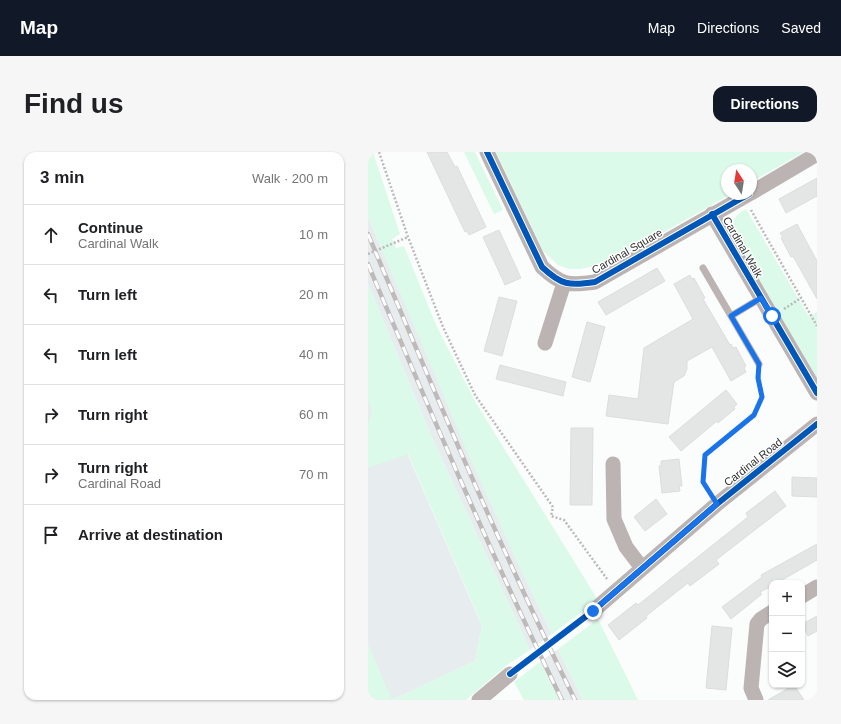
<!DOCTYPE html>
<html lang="en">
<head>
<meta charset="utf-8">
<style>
  :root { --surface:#fff; --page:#f6f6f6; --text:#202124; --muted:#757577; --line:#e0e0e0; --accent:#111827 }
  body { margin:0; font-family:Helvetica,sans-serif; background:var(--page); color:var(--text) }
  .controls { position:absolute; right:12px; bottom:12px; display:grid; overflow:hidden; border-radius:8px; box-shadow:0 1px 3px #0004 }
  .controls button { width:36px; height:36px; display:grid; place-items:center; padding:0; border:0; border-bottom:1px solid var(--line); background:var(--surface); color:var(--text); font:20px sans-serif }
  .compass { position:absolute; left:353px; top:12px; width:36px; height:36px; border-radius:50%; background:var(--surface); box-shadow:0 1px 3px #0004; rotate:348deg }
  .stop { position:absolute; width:12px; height:12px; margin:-9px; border:3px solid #1a73e8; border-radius:50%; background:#fff }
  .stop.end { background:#1a73e8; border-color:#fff; box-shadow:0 1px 4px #0008 }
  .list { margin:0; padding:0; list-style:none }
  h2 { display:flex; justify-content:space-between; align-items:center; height:52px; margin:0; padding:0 16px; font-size:17px }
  h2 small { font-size:13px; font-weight:400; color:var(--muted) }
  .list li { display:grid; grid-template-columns:26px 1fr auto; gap:12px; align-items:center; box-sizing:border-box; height:60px; padding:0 16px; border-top:1px solid var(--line) }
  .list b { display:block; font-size:15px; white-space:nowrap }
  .list p { margin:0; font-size:13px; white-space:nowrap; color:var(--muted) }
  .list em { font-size:13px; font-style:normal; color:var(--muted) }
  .icon { flex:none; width:22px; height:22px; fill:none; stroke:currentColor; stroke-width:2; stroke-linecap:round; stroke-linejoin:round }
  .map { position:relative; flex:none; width:449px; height:548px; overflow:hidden; border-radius:12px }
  header { display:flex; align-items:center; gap:24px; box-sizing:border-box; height:56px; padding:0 20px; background:var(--accent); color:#fff }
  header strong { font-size:19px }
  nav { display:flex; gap:22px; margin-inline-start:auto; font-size:14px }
  .intro { display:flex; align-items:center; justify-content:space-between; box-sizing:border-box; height:96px; padding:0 24px }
  h1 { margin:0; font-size:28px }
  .button { padding:10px 18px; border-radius:12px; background:var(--accent); color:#fff; font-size:14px; font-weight:700 }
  main { display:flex; gap:24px; padding:0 24px }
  aside { flex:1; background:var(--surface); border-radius:12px; box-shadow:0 1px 3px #0004 }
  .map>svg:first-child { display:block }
  .built { fill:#e7ecef }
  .green { fill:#dbfaea }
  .building { fill:#e4e5e5; stroke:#ddd }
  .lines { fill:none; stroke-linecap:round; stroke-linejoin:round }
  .path { stroke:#bdb9b8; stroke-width:2.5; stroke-dasharray:2 2; stroke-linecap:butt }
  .service { stroke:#bcb3b3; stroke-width:7 }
  .minor { stroke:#bcb3b3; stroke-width:15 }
  .rail-casing { stroke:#bebab9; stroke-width:4.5 }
  .rail { stroke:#fff; stroke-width:3; stroke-dasharray:9; stroke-linecap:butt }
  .path-bridge { stroke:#bdb9b8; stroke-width:2.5; stroke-dasharray:2 2; stroke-linecap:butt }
  .cycleway-casing { stroke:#fff; stroke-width:8 }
  .cycleway { stroke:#0057b8; stroke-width:6 }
  .route { stroke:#1a73e8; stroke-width:5 }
  .labels { text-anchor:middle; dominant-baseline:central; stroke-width:3; stroke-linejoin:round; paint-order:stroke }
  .street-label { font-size:11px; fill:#313132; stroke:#fff }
</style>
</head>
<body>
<header>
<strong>Map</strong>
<nav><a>Map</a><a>Directions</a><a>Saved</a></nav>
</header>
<div class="intro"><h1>Find us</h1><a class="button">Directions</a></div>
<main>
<aside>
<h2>3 min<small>Walk · 200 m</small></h2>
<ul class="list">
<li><svg class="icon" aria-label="ahead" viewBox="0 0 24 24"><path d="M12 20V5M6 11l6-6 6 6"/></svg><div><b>Continue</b><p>Cardinal Walk</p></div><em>10 m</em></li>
<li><svg class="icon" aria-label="left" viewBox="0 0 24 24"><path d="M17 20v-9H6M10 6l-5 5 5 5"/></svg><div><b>Turn left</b></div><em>20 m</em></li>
<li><svg class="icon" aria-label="left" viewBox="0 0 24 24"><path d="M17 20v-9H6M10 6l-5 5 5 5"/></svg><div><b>Turn left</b></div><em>40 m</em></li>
<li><svg class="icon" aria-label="right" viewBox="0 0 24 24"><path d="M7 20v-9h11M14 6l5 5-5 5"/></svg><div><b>Turn right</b></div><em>60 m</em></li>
<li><svg class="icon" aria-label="right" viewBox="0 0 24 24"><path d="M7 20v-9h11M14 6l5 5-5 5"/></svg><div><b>Turn right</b><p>Cardinal Road</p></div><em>70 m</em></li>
<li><svg class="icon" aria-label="arrive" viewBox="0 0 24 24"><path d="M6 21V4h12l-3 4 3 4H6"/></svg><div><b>Arrive at destination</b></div></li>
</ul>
</aside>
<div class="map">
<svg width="449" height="548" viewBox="0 0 449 548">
  <rect width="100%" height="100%" fill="#fbfcfc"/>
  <path class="built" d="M0,65l147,340 37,77 -22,16 -97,-210 -65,-156z
    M0,197l39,104 75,173 -7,35 -83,39h-24z
    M190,497l25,51h-24l-19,-38z"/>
  <path class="green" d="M0,0h5l27,82 -8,5 4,9 8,-2 32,79 40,78 122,197 -46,34 -37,-77 -46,-101 -101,-239z
    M96,0h11l28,58 -9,4z
    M128,0h308l-53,30v-12h-24v24h4l-121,69 -30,6h-11l-11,-4 -15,-14z
    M378,57l63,108 8,-5v68l-81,-142c-5,-16 -4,-21 10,-29z
    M0,132l65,156 97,210 -23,15 -41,35h-98v-56l24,56 83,-39 7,-36 -74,-171 -40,14v-44l4,-13 -4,-10z
    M230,467l40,81h-55l-25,-51z
    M172,510l19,38h-35l-10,-18z"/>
  <path class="building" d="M59,0h20l8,15 2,-1 29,61 -17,8 -2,-4 -2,1z
    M449,26v18l-31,17 -7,-14z
    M429,72l20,37v38l-24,-43 -2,1 -10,-19 2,-1 -3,-4z
    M131,78l22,48 -16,7 -22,-48z
    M289,116l8,13 -59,34 -8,-13z
    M322,123l2,4 2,-1 11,20 -2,1 27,46 1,-1 2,4 3,-1 10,19 -2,2 2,4 -15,9 -19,-34 -25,14v8l-3,7 -10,6 -6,42 -62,-8 3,-21 29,4 6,-51 49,-29 -19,-35z
    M131,145l18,4 -15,55 -18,-5z
    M219,170l18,5 -15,55 -18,-5z
    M132,213l66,17 -3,14 -67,-17z
    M358,238l11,14 -3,3 1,2 -17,14 -1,-2 -36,30 -12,-14z
    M203,276h22l-1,77h-22z
    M311,307l3,27h-3l1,5 -18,2 -3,-27h2v-5z
    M424,325l25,1v19l-25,-1z
    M407,339l11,15 -70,54 3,4 -29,22 -2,-3 -42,33 1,2 -28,22 -11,-15 28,-22 2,2 41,-33 69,-55 -2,-4z
    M288,347l11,15 -22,17 -11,-14z
    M449,392v16l-40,23h-5v3l-12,6 2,2 -31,25 -9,-12 40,-30 -1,-2z
    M449,464v15l-9,5 -6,-12z
    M344,474l20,2 -6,62 -20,-2z
    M426,533l10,15h-36z"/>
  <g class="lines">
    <path class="path" d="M11,0l29,85 35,90 32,68 78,112 -2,9 13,4 43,59
      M383,58l66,116
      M416,157l17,-11
      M341,339l-6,-9 2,-27 49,-40 8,-18 -3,-23"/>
    <path class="service" d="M335,116l56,96
      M363,164l30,-18"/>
    <path class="minor" d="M119,0l55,115c19,18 27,19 53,15l154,-88
      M383,41l66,-39
      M344,62l105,179
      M177,191l19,-60
      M245,312l1,55 12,28 16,21
      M434,444l15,-9
      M225,459l124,-107 100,-80
      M111,548l31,-26
      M388,548l-5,-12 6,-64 4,-5 11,-7"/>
    <g class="rail-casing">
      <path id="rail" d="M0,82c66,157 132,314 207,466
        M0,112c62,147 124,293 194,436"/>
    </g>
    <use href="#rail" class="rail"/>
    <path class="path-bridge" d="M0,102l40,-17"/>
    <g class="cycleway-casing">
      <path id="cycleway" d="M119,0l55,115c19,18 27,19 53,15l154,-88
        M344,62l105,179
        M142,522l83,-63 124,-107 100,-80"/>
    </g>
    <use href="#cycleway" class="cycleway"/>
  </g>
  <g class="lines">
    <path class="route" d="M225,459l124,-107 -14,-22 2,-27 49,-40 8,-18 -4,-19 1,-14 -28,-48 30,-18 11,18"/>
  </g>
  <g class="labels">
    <g class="street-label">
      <text transform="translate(375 95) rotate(60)">Cardinal Walk</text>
      <text transform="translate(259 99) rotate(-30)">Cardinal Square</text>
      <text transform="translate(385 310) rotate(-38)">Cardinal Road</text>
    </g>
  </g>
</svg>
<div class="controls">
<button>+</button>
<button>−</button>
<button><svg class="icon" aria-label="layers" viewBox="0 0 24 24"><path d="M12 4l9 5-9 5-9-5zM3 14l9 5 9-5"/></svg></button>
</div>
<svg class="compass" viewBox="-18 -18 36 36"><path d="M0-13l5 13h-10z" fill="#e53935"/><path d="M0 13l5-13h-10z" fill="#757577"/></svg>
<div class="stop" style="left:404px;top:164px"></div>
<div class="stop end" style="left:225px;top:459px"></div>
</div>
</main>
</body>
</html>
